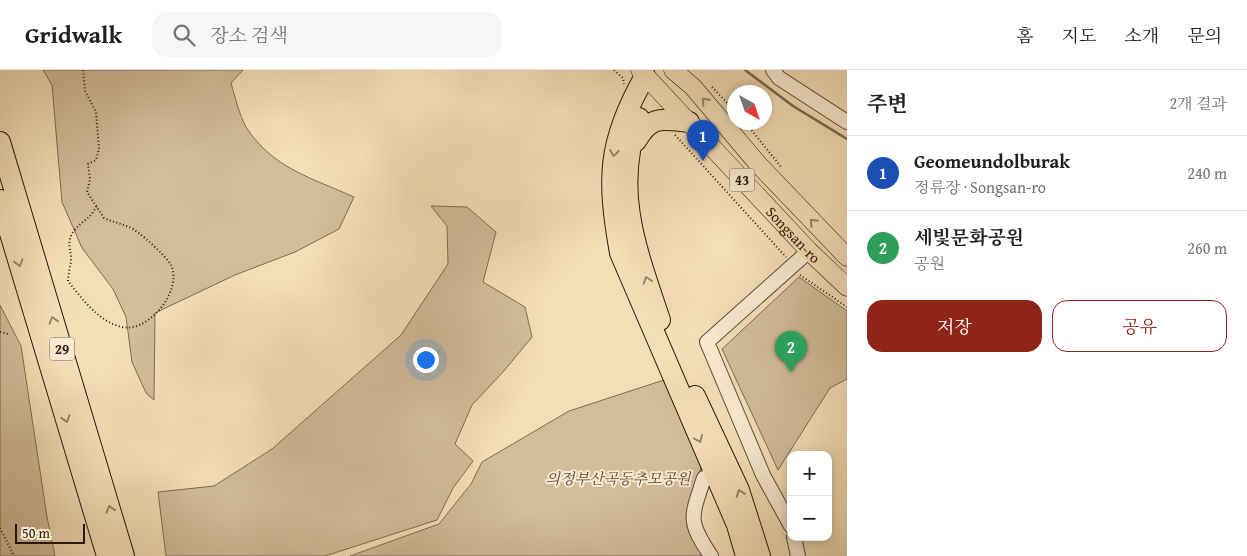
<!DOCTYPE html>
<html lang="ko">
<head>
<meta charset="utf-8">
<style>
  :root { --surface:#fff; --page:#f6f6f6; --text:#202124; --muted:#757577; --line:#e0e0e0; --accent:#8f2418 }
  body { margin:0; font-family:"Gentium Book Plus","Noto Serif KR",serif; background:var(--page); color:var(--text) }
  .controls { position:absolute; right:15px; bottom:15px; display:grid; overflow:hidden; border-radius:10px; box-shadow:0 2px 8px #0003 }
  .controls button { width:45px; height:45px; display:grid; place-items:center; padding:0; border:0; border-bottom:1px solid var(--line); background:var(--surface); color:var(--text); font:25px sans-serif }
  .compass { position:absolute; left:727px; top:15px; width:45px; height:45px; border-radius:50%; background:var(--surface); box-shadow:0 2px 8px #0003; rotate:140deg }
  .scale { position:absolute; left:15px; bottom:12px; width:70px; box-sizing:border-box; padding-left:5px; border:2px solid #2a170d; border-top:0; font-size:14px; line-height:18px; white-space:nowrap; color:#2a170d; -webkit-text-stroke:4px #f8ead0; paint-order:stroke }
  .you { position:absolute; left:425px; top:289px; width:18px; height:18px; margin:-12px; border:4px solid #fff; border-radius:50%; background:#1a73e8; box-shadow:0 0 0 8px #1a73e833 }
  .badge { display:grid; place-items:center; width:32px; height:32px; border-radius:50%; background:var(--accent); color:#fff; font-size:16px; font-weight:700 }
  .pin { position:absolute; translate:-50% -41px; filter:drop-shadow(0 1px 2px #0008) }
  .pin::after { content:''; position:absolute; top:26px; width:18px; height:15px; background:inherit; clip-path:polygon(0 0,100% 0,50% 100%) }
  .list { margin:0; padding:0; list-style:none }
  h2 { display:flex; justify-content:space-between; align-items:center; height:65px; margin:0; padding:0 20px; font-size:21px }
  h2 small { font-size:16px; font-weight:400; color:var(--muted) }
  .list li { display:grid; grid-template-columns:32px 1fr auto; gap:15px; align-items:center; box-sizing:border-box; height:75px; padding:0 20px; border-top:1px solid var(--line) }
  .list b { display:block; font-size:19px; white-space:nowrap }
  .list p { margin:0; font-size:16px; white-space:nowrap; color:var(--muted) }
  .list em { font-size:16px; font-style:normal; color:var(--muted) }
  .actions { display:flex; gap:10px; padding:15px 20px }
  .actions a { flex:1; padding:11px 0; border:1px solid var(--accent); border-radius:15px; text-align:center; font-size:18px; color:var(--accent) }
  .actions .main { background:var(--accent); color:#fff }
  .icon { flex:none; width:28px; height:28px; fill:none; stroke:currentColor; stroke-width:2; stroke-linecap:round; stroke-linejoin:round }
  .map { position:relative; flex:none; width:847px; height:486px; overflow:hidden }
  header { display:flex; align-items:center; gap:30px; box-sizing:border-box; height:70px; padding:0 25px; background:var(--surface); border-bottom:1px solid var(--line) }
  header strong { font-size:24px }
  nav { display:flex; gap:28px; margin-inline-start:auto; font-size:18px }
  .search { width:350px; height:45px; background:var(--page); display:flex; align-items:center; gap:12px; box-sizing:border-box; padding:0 18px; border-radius:15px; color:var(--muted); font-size:19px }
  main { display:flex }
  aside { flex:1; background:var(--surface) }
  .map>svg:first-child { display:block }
  .green { fill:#d2bc9a; stroke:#7e6a54 }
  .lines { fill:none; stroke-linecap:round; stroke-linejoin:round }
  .stream { stroke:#7a6650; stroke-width:2.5 }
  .minor-casing { stroke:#5c4938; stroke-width:16 }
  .major-casing { stroke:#2a170d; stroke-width:19 }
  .highway-casing { stroke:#2a170d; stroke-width:22 }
  .path { stroke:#2a170d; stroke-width:2; stroke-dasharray:1 2.5; stroke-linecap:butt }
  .minor { stroke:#f8ead0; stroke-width:14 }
  .major { stroke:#f4deb7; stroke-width:18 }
  .highway { stroke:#f4deb7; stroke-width:20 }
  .oneway { stroke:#99846a }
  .labels { text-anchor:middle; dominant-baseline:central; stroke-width:4; stroke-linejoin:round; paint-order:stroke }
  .shield { fill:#f8ead0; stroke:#685648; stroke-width:1 }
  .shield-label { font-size:14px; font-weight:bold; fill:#2a170d }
  .street-label { font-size:15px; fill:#2a170d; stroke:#f8ead0 }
  .park-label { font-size:15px; font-style:italic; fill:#5c4937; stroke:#f8ead0 }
</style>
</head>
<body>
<header>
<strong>Gridwalk</strong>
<div class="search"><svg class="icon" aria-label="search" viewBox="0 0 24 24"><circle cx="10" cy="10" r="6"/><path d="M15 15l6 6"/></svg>장소 검색</div>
<nav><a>홈</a><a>지도</a><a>소개</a><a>문의</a></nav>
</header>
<main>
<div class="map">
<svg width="847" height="486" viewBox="0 0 847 486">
  <rect width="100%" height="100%" fill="#f4deb7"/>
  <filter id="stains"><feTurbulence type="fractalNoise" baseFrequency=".004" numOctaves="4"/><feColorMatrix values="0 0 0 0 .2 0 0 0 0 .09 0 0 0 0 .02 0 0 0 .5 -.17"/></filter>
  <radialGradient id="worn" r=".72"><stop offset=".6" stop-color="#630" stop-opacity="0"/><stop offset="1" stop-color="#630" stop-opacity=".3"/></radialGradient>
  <path class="green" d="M43,0h200l-12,13c4,14 8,31 15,44 26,41 66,51 108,70l-15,32 -44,23 -60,23 -80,38 -1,87 -8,-7 -14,-31 -6,-45 -13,-28 -31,-41 -20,-46 -10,-117z
    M431,136l36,1 29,25 -13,50 42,25 7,30 -29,35 -31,33 -17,39 18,17 -20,27 -16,32 -112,36h-159l-8,-64 56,-6 58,-37 129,-114 47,-71 -1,-38z
    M799,207l48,34v68l-17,9 -52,82 -56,-121z
    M0,235l21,41 26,171 8,39h-55z
    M664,310l37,87 -14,60 19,29h-356l89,-32 32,-40 11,-22 87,-51z"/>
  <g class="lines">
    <path class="stream" d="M745,0l48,36 54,33"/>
    <g class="minor-casing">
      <path id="minor" d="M773,0l6,8 68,44
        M704,408c-13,40 -17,42 7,78
        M791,456l-28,-51 -56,-133 102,-91
        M794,467l4,19"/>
    </g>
    <g class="major-casing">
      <g id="major">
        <path id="s1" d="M640,0l169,181 38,36"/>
        <path d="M673,0l20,17 65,77 89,93"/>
      </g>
    </g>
    <g class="highway-casing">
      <path id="highway" d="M645,6c-38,67 -38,103 -25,177l117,272 9,31
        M639,48c-27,72 -2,133 21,202
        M636,71c15,-26 25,-22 53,-19
        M0,72l124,414
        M0,130l107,356
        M695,326l44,94 21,66"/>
    </g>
    <path class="path" d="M83,0l2,21 11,21 3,37 -3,11 -8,4 2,15 -3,13 17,26c8,4 16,5 25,9 9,3 37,29 42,38 12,25 -22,68 -49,62 -23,-5 -40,-28 -54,-46 0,-6 2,-13 3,-20 1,-10 -6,-19 3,-30 8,-11 18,-12 23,-27
      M614,0l9,8 1,6
      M712,17l22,23
      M745,52l37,46
      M675,65l111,122
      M800,205l47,32
      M0,262l8,2
      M0,458l14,28"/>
    <use href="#minor" class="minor"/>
    <use href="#major" class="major"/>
    <use href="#highway" class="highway"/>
  </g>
  <defs><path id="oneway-chevron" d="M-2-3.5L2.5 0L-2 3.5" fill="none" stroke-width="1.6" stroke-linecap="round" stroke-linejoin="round" transform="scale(1.25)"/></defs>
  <g class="oneway">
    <use href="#oneway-chevron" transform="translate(705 31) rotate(-131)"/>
    <use href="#oneway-chevron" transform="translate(614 83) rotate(97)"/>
    <use href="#oneway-chevron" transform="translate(813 152) rotate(-133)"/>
    <use href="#oneway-chevron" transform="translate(19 193) rotate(73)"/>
    <use href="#oneway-chevron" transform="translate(647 210) rotate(-108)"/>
    <use href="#oneway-chevron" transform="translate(53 250) rotate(-107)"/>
    <use href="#oneway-chevron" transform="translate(66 349) rotate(73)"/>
    <use href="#oneway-chevron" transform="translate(699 369) rotate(67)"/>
    <use href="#oneway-chevron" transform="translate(740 423) rotate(-110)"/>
    <use href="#oneway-chevron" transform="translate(110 439) rotate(-107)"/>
  </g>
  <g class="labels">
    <g class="shield">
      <rect x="729.5" y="98.5" width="25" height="23" rx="4"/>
      <rect x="49.5" y="267.5" width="25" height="23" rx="4"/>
    </g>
    <g class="shield-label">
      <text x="742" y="110">43</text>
      <text x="62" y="279">29</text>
    </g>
    <g class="street-label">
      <text stroke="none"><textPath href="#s1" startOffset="225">Songsan-ro</textPath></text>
    </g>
    <g class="park-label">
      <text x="618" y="408">의정부산곡동추모공원</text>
    </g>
  </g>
  <rect width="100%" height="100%" filter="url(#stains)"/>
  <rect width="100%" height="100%" fill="url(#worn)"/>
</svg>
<div class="controls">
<button>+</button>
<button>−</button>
</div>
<svg class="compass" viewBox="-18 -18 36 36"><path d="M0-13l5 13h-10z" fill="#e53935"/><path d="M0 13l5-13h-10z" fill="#757577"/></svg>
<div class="scale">50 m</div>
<div class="you"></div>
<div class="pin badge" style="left:703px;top:91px;background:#1a4fb4">1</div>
<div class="pin badge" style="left:791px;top:302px;background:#2e9e5b">2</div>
</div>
<aside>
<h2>주변<small>2개 결과</small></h2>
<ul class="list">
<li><span class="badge" style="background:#1a4fb4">1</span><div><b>Geomeundolburak</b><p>정류장 · Songsan-ro</p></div><em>240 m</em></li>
<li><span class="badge" style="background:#2e9e5b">2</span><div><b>세빛문화공원</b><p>공원</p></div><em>260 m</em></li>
</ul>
<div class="actions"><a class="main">저장</a><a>공유</a></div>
</aside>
</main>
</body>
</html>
